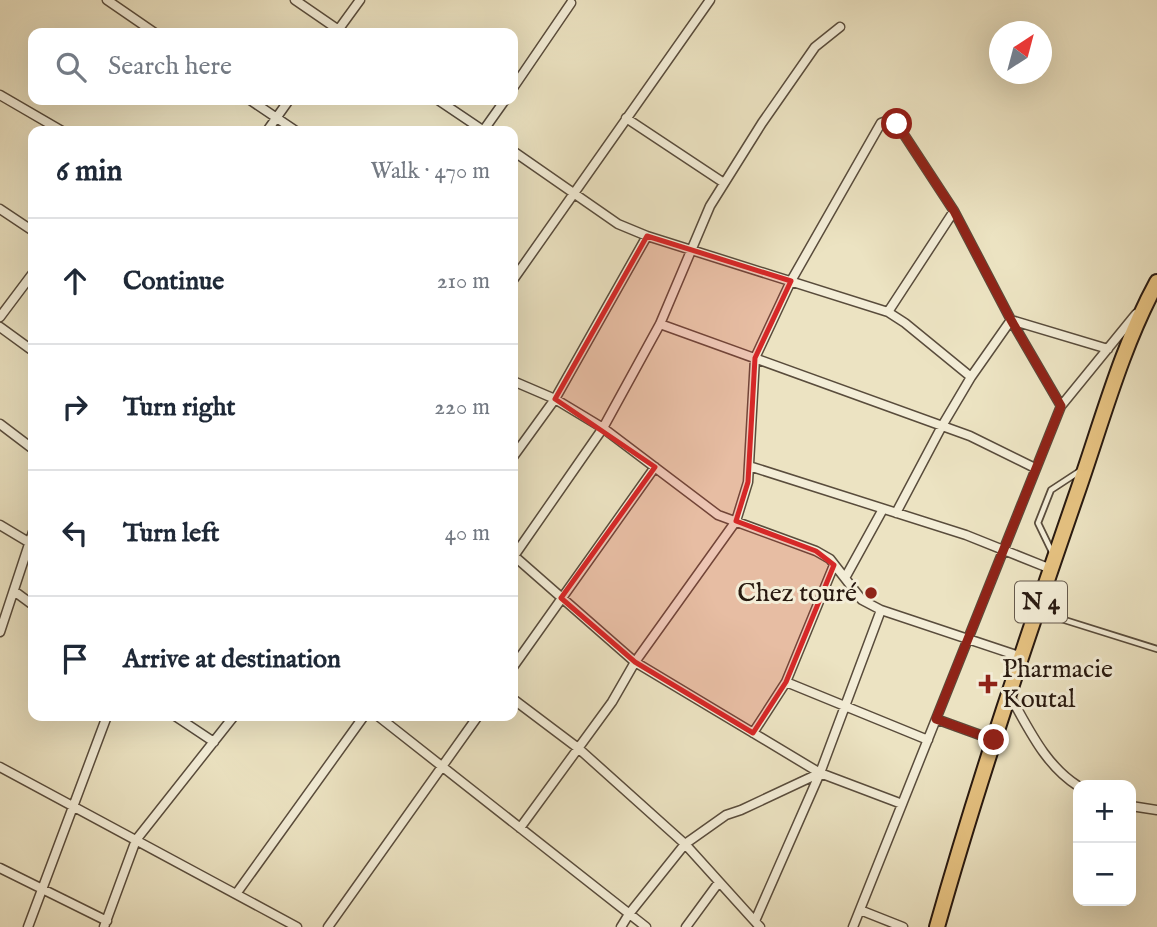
<!DOCTYPE html>
<html lang="en">
<head>
<meta charset="utf-8">
<style>
  :root { --surface:#fff; --page:#f6f6f7; --text:#1f2937; --muted:#747a83; --line:#e0e1e3 }
  body { margin:0; font-family:"IM FELL English",serif; background:var(--page); color:var(--text) }
  .controls { position:absolute; right:21px; bottom:21px; display:grid; overflow:hidden; border-radius:14px; box-shadow:0 7px 28px #0002 }
  .controls button { width:63px; height:63px; display:grid; place-items:center; padding:0; border:0; border-bottom:2px solid var(--line); background:var(--surface); color:var(--text); font:35px sans-serif }
  .compass { position:absolute; left:989px; top:21px; width:63px; height:63px; border-radius:50%; background:var(--surface); box-shadow:0 7px 28px #0002; rotate:36deg }
  .stop { position:absolute; width:21px; height:21px; margin:-16px; border:5px solid #8f2418; border-radius:50%; background:#fff }
  .stop.end { background:#8f2418; border-color:#fff; box-shadow:0 2px 7px #0008 }
  .list { margin:0; padding:0; list-style:none }
  h2 { display:flex; justify-content:space-between; align-items:center; height:91px; margin:0; padding:0 28px; font-size:30px }
  h2 small { font-size:23px; font-weight:400; color:var(--muted) }
  .list li { display:grid; grid-template-columns:46px 1fr auto; gap:21px; align-items:center; box-sizing:border-box; height:126px; padding:0 28px; border-top:2px solid var(--line) }
  .list b { display:block; font-size:26px; white-space:nowrap }
  .list em { font-size:23px; font-style:normal; color:var(--muted) }
  .icon { flex:none; width:38px; height:38px; fill:none; stroke:currentColor; stroke-width:2; stroke-linecap:round; stroke-linejoin:round }
  .map { position:relative; flex:none; width:1157px; height:927px; overflow:hidden }
  .search { position:absolute; background:var(--surface); box-shadow:0 7px 28px #0002; left:28px; top:28px; width:490px; height:77px; display:flex; align-items:center; gap:18px; box-sizing:border-box; padding:0 24px; border-radius:14px; color:var(--muted); font-size:26px }
  .panel { position:absolute; background:var(--surface); box-shadow:0 7px 28px #0002; left:28px; top:126px; width:490px; height:595px; border-radius:14px }
  .map>svg:first-child { display:block }
  .lines { fill:none; stroke-linecap:round; stroke-linejoin:round }
  .service-casing { stroke:#594c3c; stroke-width:8 }
  .minor-casing { stroke:#594c3c; stroke-width:11 }
  .trunk-casing { stroke:#281910; stroke-width:18 }
  .service { stroke:#f3edd7; stroke-width:4.5 }
  .minor { stroke:#f3edd7; stroke-width:8 }
  .trunk { stroke:#e6c281; stroke-width:14 }
  .route { stroke:#8f2418; stroke-width:9 }
  .marked { fill:#d62828; fill-opacity:0.2; stroke:#d62828; stroke-width:5; stroke-linejoin:round }
  .poi-dot { fill:#8f2418; stroke:#f3edd7; stroke-width:2.5 }
  .labels { text-anchor:middle; dominant-baseline:central; stroke-width:6; stroke-linejoin:round; paint-order:stroke }
  .shield { fill:#f3edd7; stroke:#65594c; stroke-width:2 }
  .shield-label { font-size:24px; font-weight:bold; fill:#281910 }
  .poi-label { font-size:26px; fill:#281910; stroke:#f3edd7; text-anchor:end }
</style>
</head>
<body>
<div class="map">
<svg width="1157" height="927" viewBox="0 0 1157 927">
  <rect width="100%" height="100%" fill="#ece3c2"/>
  <filter id="stains"><feTurbulence type="fractalNoise" baseFrequency=".00286" numOctaves="4"/><feColorMatrix values="0 0 0 0 .2 0 0 0 0 .09 0 0 0 0 .02 0 0 0 .5 -.17"/></filter>
  <radialGradient id="worn" r=".72"><stop offset=".6" stop-color="#630" stop-opacity="0"/><stop offset="1" stop-color="#630" stop-opacity=".3"/></radialGradient>
  <g class="lines">
    <g class="service-casing">
      <path id="service" d="M1052,552l-14,-29 13,-33 29,-19
        M1039,612l118,37"/>
    </g>
    <g class="minor-casing">
      <path id="minor" d="M107,0l48,33
        M295,0l48,33
        M336,33l24,-33
        M513,88l58,-85
        M0,95l62,36
        M250,100l46,31
        M438,100l46,31
        M626,118l98,65
        M267,131l22,-31
        M483,131l22,-31
        M513,151l105,73 29,12 241,76 17,11 66,54
        M0,209l33,22
        M513,280l197,-280
        M888,312l66,-101
        M0,317l33,-44
        M660,324l310,112 65,32
        M0,327l33,24
        M513,381l42,18 48,29 115,87 98,36 14,8 32,41 19,10 141,47
        M0,424l33,25
        M513,457l42,-58 92,-163
        M749,466l217,69 85,34
        M896,513l46,-87 29,-49 40,-57 97,29
        M0,525l30,18
        M513,555l122,107 185,111 82,31
        M514,556l89,-128 57,-104 50,-118 52,-83 53,-76 25,-20
        M845,578l38,-69
        M14,591l19,14
        M0,632l33,-100
        M513,667l142,-200
        M786,682l142,58
        M1010,696c19,33 35,69 68,90
        M513,699l65,49 107,96 75,83
        M175,716l39,26
        M378,716l268,211
        M936,719l58,21
        M753,733l33,-51 48,-117
        M0,767l297,160
        M1131,806l26,4
        M520,828l92,-126 23,-40 101,-141 12,-39 7,-124 36,-77 90,-158 8,-3 8,4 57,87 57,109 50,86
        M0,868l107,53
        M236,894l128,-178
        M860,910l43,17
        M755,921l65,-148 61,-163
        M28,927l79,-211
        M104,927l32,-87 98,-124
        M328,927l150,-211
        M621,927l8,-13 56,-70 41,-29 15,-5 79,-37
        M686,927l33,-45
        M853,927l208,-521 75,-92"/>
    </g>
    <g class="trunk-casing">
      <path id="trunk" d="M937,927c41,-145 90,-289 139,-431 25,-71 45,-148 81,-214"/>
    </g>
    <use href="#service" class="service"/>
    <use href="#minor" class="minor"/>
    <use href="#trunk" class="trunk"/>
  </g>
  <g class="lines">
    <path class="route" d="M897,124l57,87 57,109 50,86 -125,313 58,21"/>
  </g>
  <path class="marked" d="M647,236l144,45 -36,77 -7,124 -12,39 80,30 18,14 -48,117 -33,51 -118,-71 -74,-64 94,-131 -100,-68z"/>
  <g class="poi-dot">
    <circle cx="871" cy="593" r="7"/>
    <path d="M984.5 673.5h7v7h7v7h-7v7h-7v-7h-7v-7h7z"/>
  </g>
  <g class="labels">
    <rect class="shield" x="1015" y="581.5" width="52" height="41" rx="5"/>
    <g class="shield-label">
      <text x="1041" y="602">N 4</text>
    </g>
    <g class="poi-label">
      <text x="857" y="593">Chez touré</text>
      <text x="1002" y="669" text-anchor="start">Pharmacie<tspan x="1002" dy="30">Koutal</tspan></text>
    </g>
  </g>
  <rect width="100%" height="100%" filter="url(#stains)"/>
  <rect width="100%" height="100%" fill="url(#worn)"/>
</svg>
<div class="controls">
<button>+</button>
<button>−</button>
</div>
<svg class="compass" viewBox="-18 -18 36 36"><path d="M0-13l5 13h-10z" fill="#e53935"/><path d="M0 13l5-13h-10z" fill="#747a83"/></svg>
<div class="stop" style="left:897px;top:124px"></div>
<div class="stop end" style="left:994px;top:740px"></div>
<div class="search"><svg class="icon" aria-label="search" viewBox="0 0 24 24"><circle cx="10" cy="10" r="6"/><path d="M15 15l6 6"/></svg>Search here</div>
<section class="panel">
<h2>6 min<small>Walk · 470 m</small></h2>
<ul class="list">
<li><svg class="icon" aria-label="ahead" viewBox="0 0 24 24"><path d="M12 20V5M6 11l6-6 6 6"/></svg><div><b>Continue</b></div><em>210 m</em></li>
<li><svg class="icon" aria-label="right" viewBox="0 0 24 24"><path d="M7 20v-9h11M14 6l5 5-5 5"/></svg><div><b>Turn right</b></div><em>220 m</em></li>
<li><svg class="icon" aria-label="left" viewBox="0 0 24 24"><path d="M17 20v-9H6M10 6l-5 5 5 5"/></svg><div><b>Turn left</b></div><em>40 m</em></li>
<li><svg class="icon" aria-label="arrive" viewBox="0 0 24 24"><path d="M6 21V4h12l-3 4 3 4H6"/></svg><div><b>Arrive at destination</b></div></li>
</ul>
</section>
</div>
</body>
</html>
